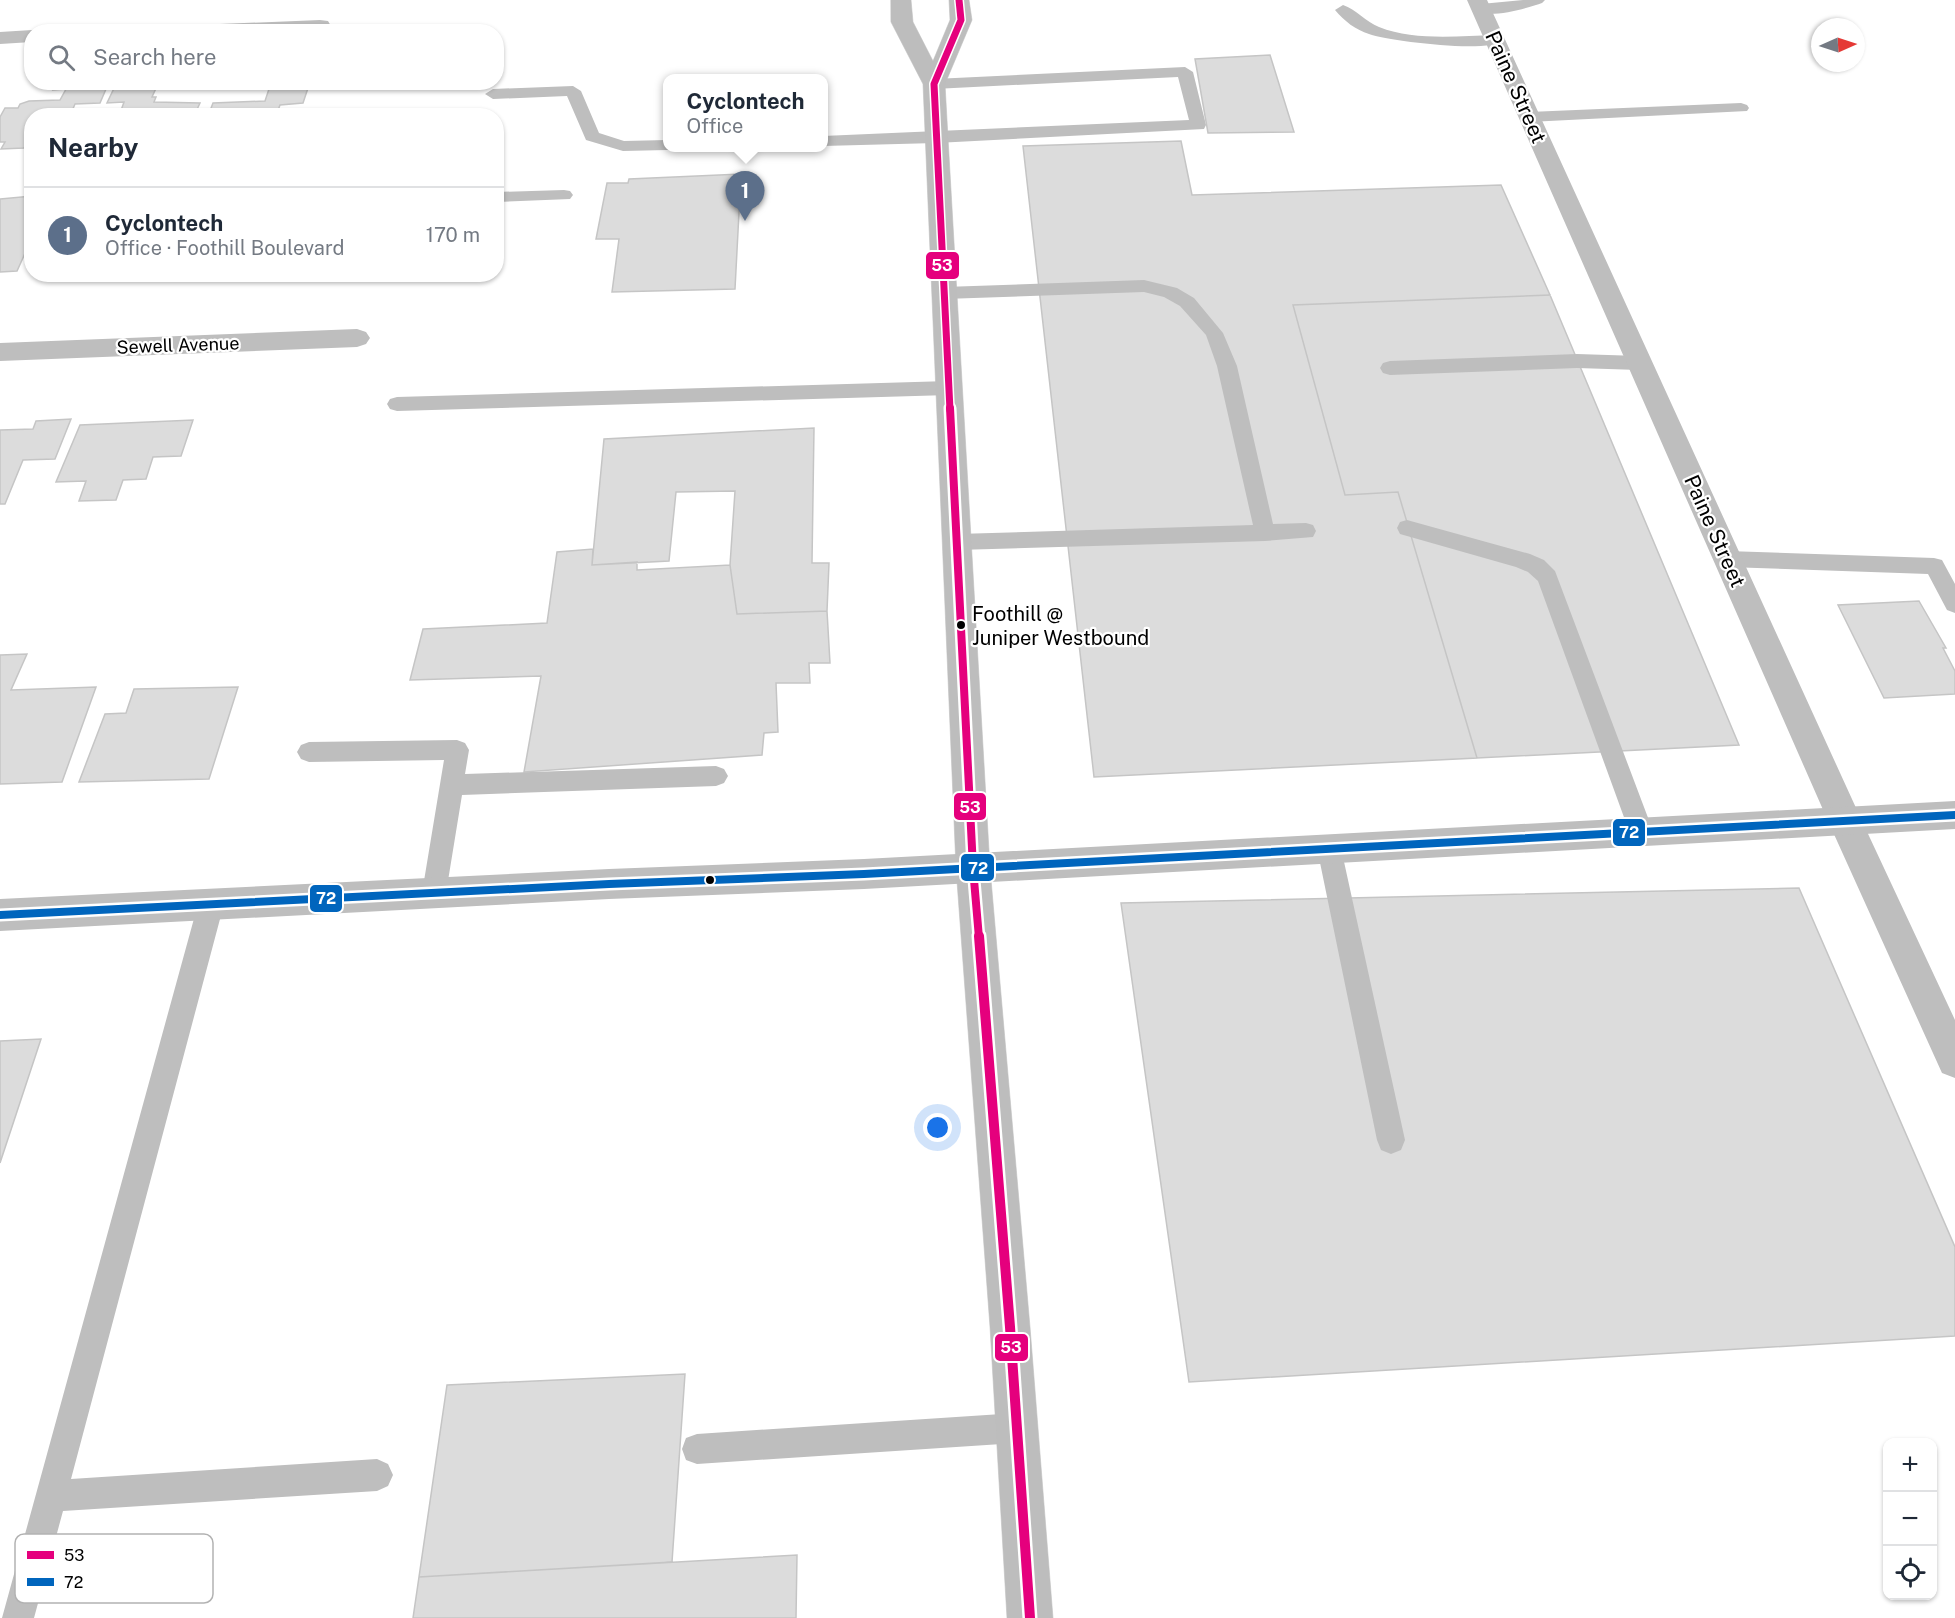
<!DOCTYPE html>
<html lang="en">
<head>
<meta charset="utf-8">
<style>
  :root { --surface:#fff; --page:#f6f6f7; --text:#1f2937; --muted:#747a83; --line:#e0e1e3; --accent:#111827 }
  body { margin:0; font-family:"Public Sans",sans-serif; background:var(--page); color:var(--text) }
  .controls { position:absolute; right:18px; bottom:18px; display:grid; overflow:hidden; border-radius:12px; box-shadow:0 2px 4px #0004 }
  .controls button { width:54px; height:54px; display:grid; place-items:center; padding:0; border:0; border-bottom:2px solid var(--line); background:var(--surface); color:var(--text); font:30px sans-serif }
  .compass { position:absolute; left:1811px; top:18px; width:54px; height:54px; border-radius:50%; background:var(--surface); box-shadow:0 2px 4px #0004; rotate:87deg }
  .you { position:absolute; left:938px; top:1128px; width:21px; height:21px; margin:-15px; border:4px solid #fff; border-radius:50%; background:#1a73e8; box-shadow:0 0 0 9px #1a73e833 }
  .badge { display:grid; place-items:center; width:39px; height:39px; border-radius:50%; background:var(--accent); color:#fff; font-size:20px; font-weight:700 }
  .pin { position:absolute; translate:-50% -50px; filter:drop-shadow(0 2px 3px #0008) }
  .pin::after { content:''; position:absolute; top:32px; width:21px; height:18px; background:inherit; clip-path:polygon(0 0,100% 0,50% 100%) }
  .popup { position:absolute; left:663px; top:74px; width:165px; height:78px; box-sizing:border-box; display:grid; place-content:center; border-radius:12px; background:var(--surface); filter:drop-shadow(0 2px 4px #0005); font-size:20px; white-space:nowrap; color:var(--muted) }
  .popup b { font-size:22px; color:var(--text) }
  .popup::after { content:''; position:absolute; left:50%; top:100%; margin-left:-12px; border:12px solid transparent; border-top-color:var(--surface) }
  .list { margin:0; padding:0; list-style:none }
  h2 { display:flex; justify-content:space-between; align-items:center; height:78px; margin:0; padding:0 24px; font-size:26px }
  h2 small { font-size:20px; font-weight:400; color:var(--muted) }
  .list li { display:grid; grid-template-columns:39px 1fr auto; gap:18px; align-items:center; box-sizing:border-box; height:96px; padding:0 24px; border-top:2px solid var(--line) }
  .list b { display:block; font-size:22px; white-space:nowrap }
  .list p { margin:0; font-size:20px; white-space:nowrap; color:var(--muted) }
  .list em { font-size:20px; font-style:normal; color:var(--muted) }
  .icon { flex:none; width:33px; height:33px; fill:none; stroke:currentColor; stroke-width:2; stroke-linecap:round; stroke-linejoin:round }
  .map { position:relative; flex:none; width:1955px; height:1618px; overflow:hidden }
  .search { position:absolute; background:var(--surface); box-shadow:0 2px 4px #0004; left:24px; top:24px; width:480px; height:66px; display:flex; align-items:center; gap:15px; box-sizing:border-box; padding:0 21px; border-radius:24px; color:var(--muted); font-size:22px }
  .panel { position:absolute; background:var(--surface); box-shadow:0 2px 4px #0004; left:24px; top:108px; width:480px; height:174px; border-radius:24px }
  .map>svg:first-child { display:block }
  .building { fill:#dcdcdc; stroke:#c5c5c5; stroke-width:1.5 }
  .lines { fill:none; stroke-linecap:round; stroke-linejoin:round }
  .primary-casing { stroke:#dbdbdb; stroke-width:1 }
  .service { fill:#bebebe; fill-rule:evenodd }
  .minor { fill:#bebebe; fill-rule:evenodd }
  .tertiary { fill:#bebebe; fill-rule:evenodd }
  .primary { fill:#bdbdbd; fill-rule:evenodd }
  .bus-1-far2-casing { stroke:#fff; stroke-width:10 }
  .bus-1-far1-casing { stroke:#fff; stroke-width:13 }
  .bus-1-casing { stroke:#fff; stroke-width:15 }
  .bus-2-casing { stroke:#fff; stroke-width:13 }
  .bus-1-far2 { stroke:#e5007d; stroke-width:7 }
  .bus-1-far1 { stroke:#e5007d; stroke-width:8 }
  .bus-1 { stroke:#e5007d; stroke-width:10 }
  .bus-2 { stroke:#0065bd; stroke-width:8 }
  .bus-dot { fill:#000; stroke:#fff; stroke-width:2 }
  .labels { text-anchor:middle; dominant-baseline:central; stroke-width:4.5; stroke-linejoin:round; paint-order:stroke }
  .far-street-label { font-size:18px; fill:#000; stroke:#fff }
  .bus-label { font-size:20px; fill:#000; stroke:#fff; text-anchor:start }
  .street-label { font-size:21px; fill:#000; stroke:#fff }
  .key { fill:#fff; stroke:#b2b2b2; stroke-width:1.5 }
  .key-label { font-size:16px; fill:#000 }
  .line-badge { stroke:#fff; stroke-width:2 }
  .badge-label { font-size:16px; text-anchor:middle; font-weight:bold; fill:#fff }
</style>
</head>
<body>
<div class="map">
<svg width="1955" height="1618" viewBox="0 0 1955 1618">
  <rect width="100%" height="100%" fill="#fff"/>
  <path class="building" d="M1270,55l24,77 -86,1 -13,-74z
    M57,82h52l-9,21 -25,1 -5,12h-38v22h-3l-5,10 -23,1 4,-7h-5v-25l5,-9h13l2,-4 9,-3 31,-1 6,-11 -13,1z
    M117,82h53l-12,2 -6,13h4l-2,5 46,1 -6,13h-75l5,-14 -17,1z
    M310,82l-7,21 -23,2 -4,11h-68l5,-13 52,-2 6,-18z
    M1181,141l11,54 309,-10 49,110 -257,10 52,190 53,-3 79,266 -383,19 -71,-631z
    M741,174l-6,115 -123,3 7,-53h-23l11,-56h21l1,-4z
    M32,196v42l-15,33 -17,1v-73z
    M1550,295l189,450 -262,13 -79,-266 -53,3 -52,-190z
    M71,419l-16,40 -32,1 -18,44h-5v-74l33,-1 3,-8z
    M193,420l-12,36 -28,1 -7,22 -23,1 -7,20 -37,1 7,-20 -30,1 24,-57z
    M814,428l-2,135h17l-2,48 -90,3 -7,-49 5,-74 -59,1 -7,69 -77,4 12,-126z
    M593,549l-1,16 45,-3v8l93,-5 7,49 90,-3 3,52h-21l1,20h-34l2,49 -14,1 -2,22 -238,17 17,-96 -131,4 13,-51 124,-6 10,-71z
    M1919,601l27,47h-3l12,23v23l-71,4 -46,-93z
    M27,654l-16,36 85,-3 -34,95 -62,2v-129z
    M238,687l-29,92 -130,3 26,-68 21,-1 8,-24z
    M1799,888l156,359v89l-766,46 -68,-479z
    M41,1039l-41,124v-122z
    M685,1374l-13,188 -253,15 28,-192z
    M797,1555l-1,63h-383l6,-41z"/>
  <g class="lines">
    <g class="primary-casing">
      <path id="primary" d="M891,0h20l2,22 20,39 17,-41 -1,-20h20l3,20 -27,64 3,54 42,730 40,459 23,291h-46l-17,-291 -34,-459 -33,-784 -32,-62z"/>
    </g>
    <path class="service" d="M1523,0h22l-3,3c-14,5 -58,18 -69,6l8,-5z
      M1343,5c13,4 23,17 36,22 35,14 79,9 116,8l8,5c-12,14 -114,1 -134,-6 -13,-4 -25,-13 -34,-24z
      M1185,67l8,5 13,53 -2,4 -268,14 -113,3v-10l366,-16 -11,-43 -244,12 -8,-5 8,-5z
      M573,86l8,5 18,42 25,8 43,-1v8h7l-7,2 -44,1 -37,-11 -19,-44 -74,3 -8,-5 8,-5z
      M1741,103l6,2 2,3 -2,3 -218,11 -8,-5 8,-5z
      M564,190l6,1 3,4 -3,4 -74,3v-10z
      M1144,280l33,8 17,10 29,35 14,33 36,158 33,-1 7,2 3,6 -3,6 -48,4 -308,9 -7,-2 -4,-6 4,-6 7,-2 296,-9 -36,-159 -11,-31 -26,-29 -16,-9 -20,-5 -200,7 -7,-2 -2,-4 2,-4 7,-2z
      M1577,354l62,2 7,2 3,5 -3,5 -7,2 -62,-2 -187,7 -7,-2 -3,-5 3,-5 7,-2z
      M949,381l7,2 3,5 -3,5 -7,2 -552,16 -7,-2 -3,-5 3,-5 7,-2z
      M1407,520l123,34 14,6 11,11 98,260 -3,7 -9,4 -9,-4 -3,-7 -91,-250 -10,-9 -12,-5 -116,-33 -3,-6 3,-6z
      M1727,551l207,7 8,2 13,24v29l-8,-3 -19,-36 -201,-7 -8,-2 -3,-6 3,-6z
      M457,740l8,3 4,7 -4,24 251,-8 8,3 4,7 -4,7 -8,3 -254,9 -16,98 -3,8 -9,3 -9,-3 -3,-8 22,-133 -135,2 -8,-3 -4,-7 4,-7 8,-3z
      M1329,837l9,3 3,8 64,292 -4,10 -10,4 -10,-4 -4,-10 -60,-292 3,-8z
      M211,893l9,3 4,8 -153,575 306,-20 11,5 5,11 -5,11 -11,5 -314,20 -29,107h-32l196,-714 4,-8z
      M1017,1413l11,4 4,11 -4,11 -11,4 -320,21 -11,-4 -4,-11 4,-11 11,-4z"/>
    <path class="minor" d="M1467,0h20l375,821 93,199v58l-13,-5 -114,-252z
      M320,20l8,1 3,5 -3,5 -167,1 2,-5 8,-1z
      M32,30l8,2h-8v10l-32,2v-12z
      M357,329l9,3 4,6 -4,6 -9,3 -357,14v-18z"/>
    <path class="tertiary" d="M1955,801v28l-1091,60 -255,10 -609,32v-32l609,-30 255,-10z"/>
    <use href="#primary" class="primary"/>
    <g class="bus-1-far2-casing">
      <path id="bus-1-far2" d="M950,410l-16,-326 27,-64 -2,-20"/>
    </g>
    <g class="bus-1-far1-casing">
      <path id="bus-1-far1" d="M950,408l23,460 6,70"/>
    </g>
    <g class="bus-1-casing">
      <path id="bus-1" d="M979,936l31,391 20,291"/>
    </g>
    <g class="bus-2-casing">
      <path id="bus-2" d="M0,915l609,-31 255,-10 1091,-59"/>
    </g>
    <use href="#bus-1-far2" class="bus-1-far2"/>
    <use href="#bus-1-far1" class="bus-1-far1"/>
    <use href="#bus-1" class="bus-1"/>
    <use href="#bus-2" class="bus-2"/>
  </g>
  <g class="bus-dot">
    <circle cx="961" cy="625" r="5"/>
    <circle cx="710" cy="880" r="5"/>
  </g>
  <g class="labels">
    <g class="far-street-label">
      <text transform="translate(178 345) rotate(-2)">Sewell Avenue</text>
    </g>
    <g class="bus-label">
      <text x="972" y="614">Foothill @<tspan x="972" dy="24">Juniper Westbound</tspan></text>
    </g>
    <g class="street-label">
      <text transform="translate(1516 87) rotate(66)">Paine Street</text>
      <text transform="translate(1715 531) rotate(66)">Paine Street</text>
    </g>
  </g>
  <rect x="15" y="1534" width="198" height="69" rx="9" class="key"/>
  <rect x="27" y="1551" width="27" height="8" fill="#e5007d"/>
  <rect x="27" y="1578" width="27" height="8" fill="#0065bd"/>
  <g class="key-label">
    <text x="64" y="1561">53</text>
    <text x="64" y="1588">72</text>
  </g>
  <g class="line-badge">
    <rect x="925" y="251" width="35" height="29" rx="6" fill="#e5007d"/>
    <rect x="953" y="792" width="34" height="29" rx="6" fill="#e5007d"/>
    <rect x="1612" y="818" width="34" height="29" rx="6" fill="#0065bd"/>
    <rect x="960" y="853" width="35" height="29" rx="6" fill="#0065bd"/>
    <rect x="309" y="884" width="34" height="29" rx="6" fill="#0065bd"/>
    <rect x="994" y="1333" width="35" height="29" rx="6" fill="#e5007d"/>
  </g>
  <g class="badge-label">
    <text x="942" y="271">53</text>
    <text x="970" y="813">53</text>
    <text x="1629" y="838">72</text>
    <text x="978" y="874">72</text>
    <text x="326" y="904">72</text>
    <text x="1011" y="1353">53</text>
  </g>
</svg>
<div class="controls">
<button>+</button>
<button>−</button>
<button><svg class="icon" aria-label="locate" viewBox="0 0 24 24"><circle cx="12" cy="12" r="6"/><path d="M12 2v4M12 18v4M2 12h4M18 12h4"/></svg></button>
</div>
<svg class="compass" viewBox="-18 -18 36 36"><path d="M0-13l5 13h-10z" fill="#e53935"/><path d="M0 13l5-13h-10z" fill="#747a83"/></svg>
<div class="you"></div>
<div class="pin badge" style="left:745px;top:221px;background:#5c6f8a">1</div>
<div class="popup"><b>Cyclontech</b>Office</div>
<div class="search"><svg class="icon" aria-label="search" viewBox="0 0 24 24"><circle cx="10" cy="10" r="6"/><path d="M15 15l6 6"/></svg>Search here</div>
<section class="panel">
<h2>Nearby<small></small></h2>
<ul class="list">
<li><span class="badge" style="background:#5c6f8a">1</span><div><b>Cyclontech</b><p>Office · Foothill Boulevard</p></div><em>170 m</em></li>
</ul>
</section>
</div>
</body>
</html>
